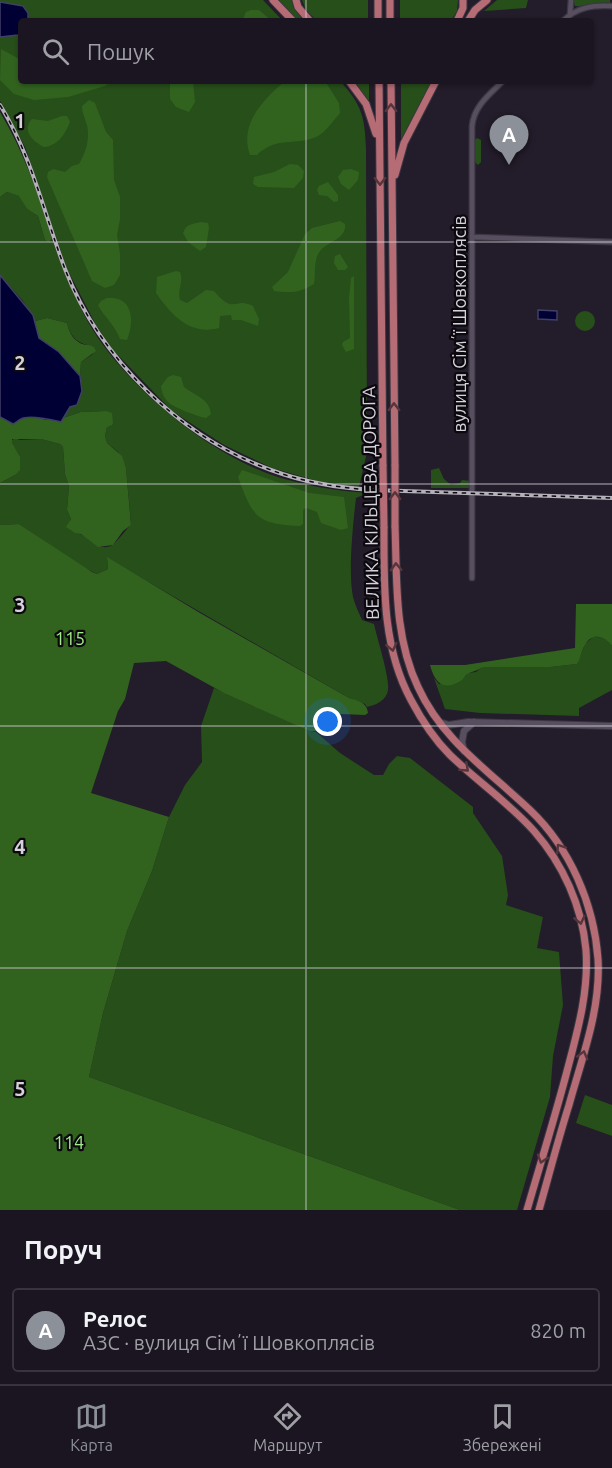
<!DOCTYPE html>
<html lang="uk">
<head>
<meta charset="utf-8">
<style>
  :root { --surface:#1a1520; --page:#231e29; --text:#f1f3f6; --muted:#9f9fa5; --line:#38343e; --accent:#8c9099 }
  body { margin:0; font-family:Ubuntu,sans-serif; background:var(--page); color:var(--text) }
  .you { position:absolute; left:328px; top:722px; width:21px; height:21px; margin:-15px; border:4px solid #fff; border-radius:50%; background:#1a73e8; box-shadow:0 0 0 9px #1a73e833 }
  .badge { display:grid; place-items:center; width:39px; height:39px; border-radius:50%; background:var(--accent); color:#fff; font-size:20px; font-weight:700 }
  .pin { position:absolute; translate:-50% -50px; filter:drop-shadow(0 2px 3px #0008) }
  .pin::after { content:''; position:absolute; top:32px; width:21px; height:18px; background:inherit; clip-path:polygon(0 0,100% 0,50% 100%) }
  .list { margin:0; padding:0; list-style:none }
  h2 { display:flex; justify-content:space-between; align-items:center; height:78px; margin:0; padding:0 24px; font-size:26px }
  h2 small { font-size:20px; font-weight:400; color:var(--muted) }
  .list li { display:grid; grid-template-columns:39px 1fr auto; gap:18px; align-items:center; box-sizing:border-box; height:84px; margin:0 12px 12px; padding:0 12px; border:2px solid var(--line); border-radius:6px }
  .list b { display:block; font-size:22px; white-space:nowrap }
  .list p { margin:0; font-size:20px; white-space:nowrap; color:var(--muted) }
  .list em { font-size:20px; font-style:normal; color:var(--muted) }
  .icon { flex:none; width:33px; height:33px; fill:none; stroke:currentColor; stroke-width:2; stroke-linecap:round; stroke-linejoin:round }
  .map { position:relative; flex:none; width:612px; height:1210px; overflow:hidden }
  .search { position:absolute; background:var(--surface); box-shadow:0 2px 4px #0004; left:18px; right:18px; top:18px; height:66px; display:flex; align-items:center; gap:15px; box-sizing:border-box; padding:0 21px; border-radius:6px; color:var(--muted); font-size:22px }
  .sheet { height:174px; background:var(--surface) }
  nav { display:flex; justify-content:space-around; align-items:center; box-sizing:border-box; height:84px; border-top:2px solid var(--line); background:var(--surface); font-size:16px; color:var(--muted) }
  nav a { display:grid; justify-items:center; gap:3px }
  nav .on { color:var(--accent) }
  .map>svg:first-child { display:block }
  .green { fill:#274f19 }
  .forest { fill:#31631f }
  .water { fill:#000035; stroke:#403f67; stroke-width:1.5 }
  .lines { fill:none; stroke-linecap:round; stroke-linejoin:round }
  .minor-casing { stroke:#3c3742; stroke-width:7 }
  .secondary-casing { stroke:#3c3742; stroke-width:8 }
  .primary-casing { stroke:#3c3742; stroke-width:9 }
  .minor { stroke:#574f5f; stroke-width:4.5 }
  .secondary { stroke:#574f5f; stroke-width:6 }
  .primary { stroke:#b56c75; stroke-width:7 }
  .rail-casing { stroke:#b5b1ba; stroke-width:4 }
  .rail { stroke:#0b080e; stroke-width:1.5; stroke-dasharray:4.5; stroke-linecap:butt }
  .primary-bridge-casing { stroke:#3c3742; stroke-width:9; stroke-linecap:butt }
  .primary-bridge { stroke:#b56c75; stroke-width:7 }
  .oneway { stroke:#57353c }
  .grid { fill:none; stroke:#d6d2db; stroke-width:1.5; stroke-opacity:0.55 }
  .labels { text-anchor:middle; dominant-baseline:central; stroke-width:4.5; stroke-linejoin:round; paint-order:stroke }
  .street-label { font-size:18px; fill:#d6d2db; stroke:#0b080e }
  .park-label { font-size:18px; fill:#a2ea8c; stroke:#0b080e }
  .grid-label { font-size:20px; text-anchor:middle; font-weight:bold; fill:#d6d2db; stroke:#0b080e; stroke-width:4.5; stroke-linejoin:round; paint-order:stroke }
</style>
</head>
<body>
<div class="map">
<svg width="612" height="1210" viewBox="0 0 612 1210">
  <rect width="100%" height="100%" fill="#231c2a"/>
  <path class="green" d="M0,0h263l20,21h-262v60h319c22,24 25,36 26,69l1,302 -8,35 -42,-6 -45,-13 -48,-23 -52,-34 -59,-61 -17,-25 -29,-56 -42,-122 -25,-46z
    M278,0h15l1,8 10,13h-7z
    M302,0h66v21h-51l-11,-11z
    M400,0h58l-1,11 -6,10h-51z
    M497,0h31l-2,8 -42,3z
    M573,0h37v3c-12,-1 -27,4 -35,3z
    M354,81h15v21z
    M401,81h32l-31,59h-1z
    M477,138l4,2v22l-3,3 -3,-3 -1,-21z
    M7,192l13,4 7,13 11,7 7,24 6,1 1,-2c11,31 23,60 39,88 36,59 113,123 178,147 32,11 66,17 99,19l-12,5c-3,26 -8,74 -3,99 2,8 6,16 9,23l12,4c3,14 16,54 14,66 -1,10 -12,15 -21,17l-2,-3 -16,-6 -242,-140 1,11 -11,5 -14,-7 -64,-43 -19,1v-42l15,-8 -3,-32v-3l3,-2 5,2 21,-1 19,5 3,3 2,27 4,12 -2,24 4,9 -4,8c5,4 8,5 13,7 11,4 17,17 31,12 4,-2 16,-17 20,-22l-5,-56 -8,-16 -11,-9 -2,-7 2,-9 -1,-16 -25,1 -18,6 19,-27 -2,-15 1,-14 12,-8v-8c-15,-2 -22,-8 -26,-23l-20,-5 -12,3 -12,-20 -23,-26v-78z
    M575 321a10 10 0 1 1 20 0a10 10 0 1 1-20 0Z
    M439,468l5,11 7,6 9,-2 2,-3 9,1v7h-40v-18z
    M593,637c10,0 13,1 19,9v44l-33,18v8l-99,-3 -35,-4 -11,-31 5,6 23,-5 6,-6 8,-1 6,-5h68l27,-3 8,-20z
    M214,688l95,43 7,1 24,21 34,22h9l6,-11 8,-8 13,2 63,49v6l29,43 6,39 -2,10 37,12 -6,31 22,4 4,53 -10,51 -3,41 -33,113h-57l-371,-133 14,-64 24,-82 25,-60 17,-54 16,-32 17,-23 -1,-36z
    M585,1095l27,10v31l-36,-13z"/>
  <path class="forest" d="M251,10h8l13,11h-30l4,-9z
    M1,49l20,11v21h91l-7,5 -37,11 -34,3 -20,-6 -14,-14z
    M170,81h23l2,21 -6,10 -13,-5 -6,-8z
    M285,81h40l14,22 1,10c-7,8 -15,20 -24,24 -22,9 -40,-1 -59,18h-7c-11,-31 13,-55 35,-74z
    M89,100l6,3 11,29 7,8 1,40 6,17v22l-3,16 3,19v21l-6,10 -9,3 -13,-7 -45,-104 1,-5 5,-3 12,3 7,-6 7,-2c7,-12 11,-25 8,-39 -2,-7 -5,-12 -5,-19z
    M0,112c24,40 39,83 52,127l-3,3 -4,-2 -7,-24 -11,-7 -8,-13 -12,-4 -7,5z
    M62,116h5l3,6c-5,12 -12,24 -26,25 -11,-5 -23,-17 -12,-28l16,2z
    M290,164l8,1 6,6 -1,7 -9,10 -36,-1 -5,-3 1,-7 20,-5z
    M351,169l8,3 -1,8 -9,10 -8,-6 -3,-7 5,-7z
    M328,182l10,13v6l-4,1 -7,-6 -8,-1 -2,-5 2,-4z
    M340,221l5,3c2,15 -18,18 -25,27 -7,9 -4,23 -6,33 -14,9 -24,9 -40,7l-2,-4 16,-15 17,-38 7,-6z
    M201,222l7,1 1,5 -3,19 -6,4 -12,-9 -5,-9c3,-9 9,-9 18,-11z
    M340,254l8,13 -3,3h-7l-4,-7 1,-7z
    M176,271l4,1c4,11 -3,17 0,28l7,3 19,-13 8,1c21,25 20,5 39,15l6,13 -1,7 -17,-6h-9l-1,-5 -11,1 -1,12c-30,8 -48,-14 -63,-35l1,-16z
    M354,276v73l-8,3 -4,-7 1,-3 7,-4 -1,-40 2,-20z
    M107,298c26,-2 28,22 20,42l-7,-1c-5,-14 -16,-22 -22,-34l3,-4z
    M47,318l20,5c2,8 5,16 13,20 7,4 13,-1 16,8l-15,11 -1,14 -21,-24 -20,-14 -4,-17z
    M173,375l8,2 3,10c11,9 25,11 27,27l-5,4c-7,-1 -12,-4 -19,-6 -14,-6 -24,-9 -26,-26l7,-9z
    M106,411l6,2 1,10 -1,2 -5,2 -2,9 2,7 15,13 4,12 5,57 -8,6 -10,14 -15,2 -17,-13 -6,-1 -9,-6 5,-8 -4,-9 2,-24 -4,-12 -2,-27 -3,-3 -19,-5h-29v4l8,14v13l-5,5 -15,8v-68l1,2 20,1 12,-2 13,4 17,-2 18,-6z
    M242,470l67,23 35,4 4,31 -7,2 -20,-7 -4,-11 -11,-4 -3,2v14l-3,2c-43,-2 -47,-8 -62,-49z
    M612,522v124c-7,-10 -20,-14 -27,-1 -4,6 -4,13 -8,19l-27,3h-67c-5,3 -9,4 -14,6 -4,2 -4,4 -7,7 -19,12 -27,3 -32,-15h35l110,-17 1,-44h36z
    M19,524l73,48 5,2 11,-5 -1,-12 93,56 149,85c9,3 18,4 19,15l-3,2 -24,-1c-10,9 -19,19 -32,17l-85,-38 -58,-32 -32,2 -9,36 -7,12 -27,82 78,24 -17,54 -25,60 -24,82 -14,64 371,133h-460v-685z"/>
  <path class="water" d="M0,2l23,4 5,7v8h-7v11l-3,3 -18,2z
    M0,275l33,40 6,23 20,14 21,24 2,15 -5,14 -7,2 -9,15c-9,-2 -32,-8 -40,-3 -3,1 -5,4 -8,5l-13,-7z
    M538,310l19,1v9l-19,-1z"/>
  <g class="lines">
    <g class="minor-casing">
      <path id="minor" d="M570,14l1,-14
        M563,21c14,-14 30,-16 49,-15
        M472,237l140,5
        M472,578v-452c2,-20 17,-31 31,-45"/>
    </g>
    <g class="secondary-casing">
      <path id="secondary" d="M439,722l10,3 19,-3 144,4
        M464,751l-2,-9 2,-11 10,-9"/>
    </g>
    <g class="primary-casing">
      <path id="primary" d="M273,0l20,21
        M296,0l2,7 12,14
        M378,0v21
        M390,0v21
        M457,21l6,-13v-8
        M468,21l7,-11 12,-10
        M349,81l17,23 10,30
        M379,81l4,385
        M391,81l4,385
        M395,175l9,-32 32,-62
        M395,526c2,54 -1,111 23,161 24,53 71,84 112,123 40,38 64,94 68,149 3,50 -16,99 -29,146 -11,35 -20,70 -30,105
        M384,527c0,58 -2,120 27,173 10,19 23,39 39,55 27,26 59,48 84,76 29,33 48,75 52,119 3,43 -9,83 -20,125 -12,45 -26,90 -39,135"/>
    </g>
    <use href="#minor" class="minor"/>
    <use href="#secondary" class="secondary"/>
    <use href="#primary" class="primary"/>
    <g class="rail-casing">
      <path id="rail" d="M0,105c32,51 44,109 65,164 35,90 115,168 206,201 32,12 68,18 102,20l239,8"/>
    </g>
    <use href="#rail" class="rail"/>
    <g class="primary-bridge-casing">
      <path id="primary-bridge" d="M383,466l1,61
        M395,466v60"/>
    </g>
    <use href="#primary-bridge" class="primary-bridge"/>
  </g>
  <defs><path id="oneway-chevron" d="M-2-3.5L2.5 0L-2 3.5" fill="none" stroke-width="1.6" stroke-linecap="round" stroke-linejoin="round" transform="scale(1.5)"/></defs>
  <g class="oneway">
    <use href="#oneway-chevron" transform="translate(391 108) rotate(-90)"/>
    <use href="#oneway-chevron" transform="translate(380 181) rotate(89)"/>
    <use href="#oneway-chevron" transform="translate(394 407) rotate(-91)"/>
    <use href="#oneway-chevron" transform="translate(395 496) rotate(-90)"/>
    <use href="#oneway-chevron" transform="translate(396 567) rotate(-92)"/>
    <use href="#oneway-chevron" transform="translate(392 647) rotate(77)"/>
    <use href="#oneway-chevron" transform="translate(465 768) rotate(42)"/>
    <use href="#oneway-chevron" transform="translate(560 848) rotate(-123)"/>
    <use href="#oneway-chevron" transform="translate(580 920) rotate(77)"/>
    <use href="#oneway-chevron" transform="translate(583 1055) rotate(-75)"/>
    <use href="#oneway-chevron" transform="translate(542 1159) rotate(107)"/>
  </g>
  <path class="grid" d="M306,0v21M306,81v1129M0,242h612M0,484h612M0,726h612M0,968h612"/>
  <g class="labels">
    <g class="street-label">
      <text transform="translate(459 324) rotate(-90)">вулиця Сімʼї Шовкоплясів</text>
      <text transform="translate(370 503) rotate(-91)">ВЕЛИКА КІЛЬЦЕВА ДОРОГА</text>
    </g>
    <g class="park-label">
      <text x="70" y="638">115</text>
      <text x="69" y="1142">114</text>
    </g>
  </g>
  <g class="grid-label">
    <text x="20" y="128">1</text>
    <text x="20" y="370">2</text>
    <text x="20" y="612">3</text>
    <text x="20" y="854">4</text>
    <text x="20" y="1096">5</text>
  </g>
</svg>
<div class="you"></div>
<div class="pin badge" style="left:509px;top:165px">A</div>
<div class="search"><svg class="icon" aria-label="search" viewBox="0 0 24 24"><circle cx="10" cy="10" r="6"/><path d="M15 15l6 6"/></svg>Пошук</div>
</div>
<section class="sheet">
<h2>Поруч<small></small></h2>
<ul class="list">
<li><span class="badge">A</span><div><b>Релос</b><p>АЗС · вулиця Сімʼї Шовкоплясів</p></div><em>820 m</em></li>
</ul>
</section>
<nav>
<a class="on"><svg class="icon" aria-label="map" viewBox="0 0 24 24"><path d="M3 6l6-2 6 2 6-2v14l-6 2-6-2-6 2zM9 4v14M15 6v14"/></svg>Карта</a>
<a><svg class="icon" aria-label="directions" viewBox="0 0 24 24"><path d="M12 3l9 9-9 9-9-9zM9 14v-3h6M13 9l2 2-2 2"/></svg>Маршрут</a>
<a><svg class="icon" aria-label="saved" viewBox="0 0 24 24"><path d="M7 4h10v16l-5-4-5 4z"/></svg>Збережені</a>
</nav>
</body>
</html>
